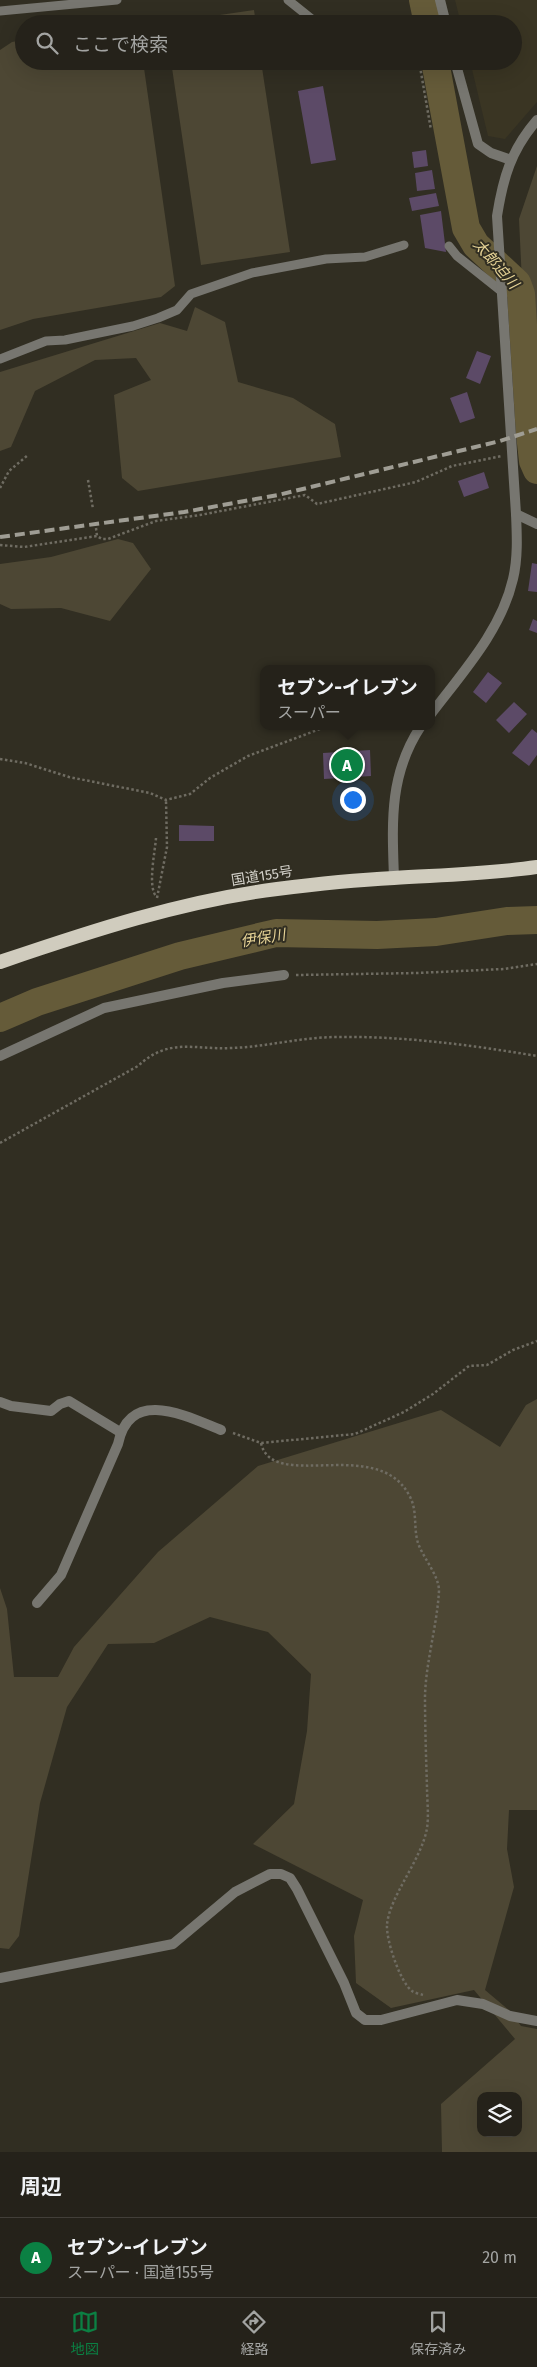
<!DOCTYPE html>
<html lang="ja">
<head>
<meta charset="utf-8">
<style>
  :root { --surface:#25221a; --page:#2d2a23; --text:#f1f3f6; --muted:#a3a4a2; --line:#423f39; --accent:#0b8043 }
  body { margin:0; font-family:"Fira Sans","Noto Sans JP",sans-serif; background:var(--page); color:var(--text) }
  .controls { position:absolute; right:15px; bottom:15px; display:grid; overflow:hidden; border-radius:10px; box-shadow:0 5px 20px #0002 }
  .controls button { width:45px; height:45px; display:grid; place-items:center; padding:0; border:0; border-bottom:1px solid var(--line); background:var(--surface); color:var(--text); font:25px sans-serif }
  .you { position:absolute; left:352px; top:799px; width:18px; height:18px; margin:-12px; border:4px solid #fff; border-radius:50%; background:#1a73e8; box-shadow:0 0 0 8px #1a73e833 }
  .badge { display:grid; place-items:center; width:32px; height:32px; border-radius:50%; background:var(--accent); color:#fff; font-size:16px; font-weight:700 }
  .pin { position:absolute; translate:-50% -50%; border:2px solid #fff; box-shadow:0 1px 5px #0006 }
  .popup { position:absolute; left:260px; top:665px; width:175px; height:65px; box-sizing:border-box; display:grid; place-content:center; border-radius:10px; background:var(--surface); filter:drop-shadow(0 1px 4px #0005); font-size:16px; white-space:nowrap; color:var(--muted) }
  .popup b { font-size:19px; color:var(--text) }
  .popup::after { content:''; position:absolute; left:50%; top:100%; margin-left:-10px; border:10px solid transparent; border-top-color:var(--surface) }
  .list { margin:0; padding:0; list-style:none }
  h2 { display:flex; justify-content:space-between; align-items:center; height:65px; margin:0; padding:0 20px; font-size:21px }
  h2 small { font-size:16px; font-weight:400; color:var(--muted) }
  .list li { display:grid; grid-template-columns:32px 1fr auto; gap:15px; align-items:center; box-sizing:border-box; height:80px; padding:0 20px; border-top:1px solid var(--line) }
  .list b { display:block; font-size:19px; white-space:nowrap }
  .list p { margin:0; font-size:16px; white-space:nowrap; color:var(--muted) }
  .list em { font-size:16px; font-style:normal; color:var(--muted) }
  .icon { flex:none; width:28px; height:28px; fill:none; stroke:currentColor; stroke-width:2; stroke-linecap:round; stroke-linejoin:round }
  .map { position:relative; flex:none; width:537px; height:2152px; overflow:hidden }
  .search { position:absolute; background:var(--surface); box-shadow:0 5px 20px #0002; left:15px; right:15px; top:15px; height:55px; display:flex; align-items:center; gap:12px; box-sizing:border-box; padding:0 18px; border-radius:28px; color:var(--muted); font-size:19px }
  .sheet { height:145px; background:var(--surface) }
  nav { display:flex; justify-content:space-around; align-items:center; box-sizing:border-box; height:70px; border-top:1px solid var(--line); background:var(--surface); font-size:14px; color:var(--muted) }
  nav a { display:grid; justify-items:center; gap:2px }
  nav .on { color:var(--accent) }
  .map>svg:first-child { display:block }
  .built { fill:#3a3523 }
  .green { fill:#4d4734; fill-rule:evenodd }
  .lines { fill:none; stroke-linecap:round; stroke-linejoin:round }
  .river { stroke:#655b39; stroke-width:28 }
  .building { fill:#5c4a67 }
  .path { stroke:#6f6c62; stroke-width:2.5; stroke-dasharray:2.5 2.5; stroke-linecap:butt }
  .service { stroke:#777670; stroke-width:9 }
  .minor { stroke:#777670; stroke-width:10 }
  .tertiary { stroke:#777670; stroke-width:10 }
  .trunk { stroke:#d0ccbe; stroke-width:14 }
  .rail { stroke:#9f9d94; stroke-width:4; stroke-dasharray:10 5; stroke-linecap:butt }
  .labels { text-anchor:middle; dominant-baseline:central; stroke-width:4; stroke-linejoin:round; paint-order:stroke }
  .street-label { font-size:14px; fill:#d3d1ca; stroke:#312e22 }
  .water-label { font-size:15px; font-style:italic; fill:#e6d396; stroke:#312e22 }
</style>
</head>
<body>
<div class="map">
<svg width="537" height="2152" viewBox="0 0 537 2152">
  <rect width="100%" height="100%" fill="#312e22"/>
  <path class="built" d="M455,0h82v102l-32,37 -17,-3 -18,-75h43v-37h-52z"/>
  <path class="green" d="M254,10l2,14h-91v-1z
    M24,40v21h119l32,225 -14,11 -128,22 -33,11v-280l12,-8z
    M171,61h90l29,191 -89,13z
    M537,166v197l-14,-60 -4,-84z
    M195,307l30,15 13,60 55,16 42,26 6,33 -203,34 -16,-13 -8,-83 37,-15 -15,-22 -41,2 -60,31 -24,56 -11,4v-79l160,-49 27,8z
    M118,539l15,4 18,26 -41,52 -49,-13 -50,1 -11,-5v-40l51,-7z
    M537,1399v411h-28l-2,39 7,38 -29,103 25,21 11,15 16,3v123h-95l-1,-48 74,-65 -41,-49 -83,18 -35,-25 -2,-47 9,-36 -110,-56 41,-40 13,-73 4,-57 -43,-42 -58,-15 -56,26 -46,1 -41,63 -27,96 -21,133 -10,13 -9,-1v-360l7,21 7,68h44l16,-30 84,-95 100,-86 183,-56 59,37 26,-42zM481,2096h37v37h-37z"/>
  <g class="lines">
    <path class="river" d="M423,0l5,24
      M435,61l31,167 10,17 41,38 4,11 9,140 3,27 4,9
      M0,1018l37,-16 143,-46 96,-23 101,2 59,-3 71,-11 30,-1"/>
  </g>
  <path class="building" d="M323,86l13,74 -25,4 -13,-73z
    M426,150l2,16 -14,2 -2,-16z
    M432,170l3,19 -18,2 -2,-18z
    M436,193l3,13 -27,5 -3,-13z
    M441,211l5,41 -21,-4 -5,-33z
    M477,351l14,5 -11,28 -14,-6z
    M467,392l8,26 -15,5 -10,-25z
    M484,472l5,16 -25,9 -6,-16z
    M532,563l5,1v28l-9,-1z
    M533,619l4,2v12l-8,-3z
    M488,672l14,11 -16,20 -13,-11z
    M514,702l13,12 -18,19 -13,-13z
    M532,729l5,4v22l-8,11 -17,-13z
    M370,750l1,26 -47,3 -1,-26z
    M179,825l35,1v15h-35z"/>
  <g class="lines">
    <path class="path" d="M419,61l12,69
      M88,480l5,29
      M0,488l9,-17 19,-16
      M96,528l1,8
      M0,545l24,2 73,-11 5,3h6l48,-18 44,-6 105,-20 12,9 99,-22 36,-16 50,-10
      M0,759l25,4 44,14 81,16 16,7 24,-6 20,-16 38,-22 80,-30
      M156,838c-1,14 -9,51 1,59
      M157,898l10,-51 -1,-47
      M296,975l121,-2 87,-4 33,-5
      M0,1143l138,-77c31,-29 56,-16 93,-18 35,-1 70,-11 106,-11 67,-1 134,8 200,19
      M233,1433l28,10 94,-9 49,-22 29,-18 36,-28 18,-1 26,-15 24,-9
      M261,1443c11,50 116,-8 148,52 9,15 4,32 9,48 5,15 21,32 21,48 -2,35 -13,70 -14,105 0,30 1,60 2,91 0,13 2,28 0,41 -5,31 -38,69 -40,97 -1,15 13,57 25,66 3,2 8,3 11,4"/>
    <path class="service" d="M288,0l30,24
      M0,11l117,-11
      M449,246l8,10 44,35
      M0,359l46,-18 19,-1 68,-14 25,-8 19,-8 14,-16 61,-21 74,-14 39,-2 39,-12"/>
    <path class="minor" d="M440,0l6,24
      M455,61l23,83 13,9 20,7
      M516,514l21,10
      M0,1056l104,-48 119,-25 61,-8
      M0,1402l11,4 40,5 9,-7 9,-3 51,31
      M37,1603l24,-28 57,-131c12,-57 68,-28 103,-14
      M0,1978l173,-34 62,-52 35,-18h11l9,4 7,11 47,94 12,30 9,7h16l76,-20 26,4 27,12 27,5"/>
    <path class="tertiary" d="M431,714c31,-41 70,-83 82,-135 5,-21 4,-43 3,-65l-19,-298c6,-38 14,-66 40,-96
      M394,878c-2,-56 -5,-104 27,-152"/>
    <path class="trunk" d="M0,962c91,-31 182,-61 277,-73 39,-5 78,-9 117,-11 48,-3 95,-4 143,-11"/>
    <path class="rail" d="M0,537l184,-25 94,-17 222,-54 37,-12"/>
  </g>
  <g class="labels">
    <g class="street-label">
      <text transform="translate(262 876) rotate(-9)">国道155号</text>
    </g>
    <g class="water-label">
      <text transform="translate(496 264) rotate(49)">太郎迫川</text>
      <text transform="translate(263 938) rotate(-9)">伊保川</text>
    </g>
  </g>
</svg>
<div class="controls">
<button><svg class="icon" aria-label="layers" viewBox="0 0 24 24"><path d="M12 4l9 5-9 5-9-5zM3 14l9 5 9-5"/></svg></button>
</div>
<div class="you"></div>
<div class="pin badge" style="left:347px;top:765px">A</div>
<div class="popup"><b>セブン-イレブン</b>スーパー</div>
<div class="search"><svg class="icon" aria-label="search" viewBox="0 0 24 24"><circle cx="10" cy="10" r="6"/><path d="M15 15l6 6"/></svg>ここで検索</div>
</div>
<section class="sheet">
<h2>周辺<small></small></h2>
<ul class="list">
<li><span class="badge">A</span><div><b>セブン-イレブン</b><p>スーパー · 国道155号</p></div><em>20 m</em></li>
</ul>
</section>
<nav>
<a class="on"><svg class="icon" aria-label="map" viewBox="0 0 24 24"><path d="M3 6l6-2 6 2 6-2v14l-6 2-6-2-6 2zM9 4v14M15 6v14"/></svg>地図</a>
<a><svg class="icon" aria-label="directions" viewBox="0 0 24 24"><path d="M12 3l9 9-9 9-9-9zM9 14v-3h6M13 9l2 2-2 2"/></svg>経路</a>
<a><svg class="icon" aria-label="saved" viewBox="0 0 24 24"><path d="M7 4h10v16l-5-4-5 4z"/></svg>保存済み</a>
</nav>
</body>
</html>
